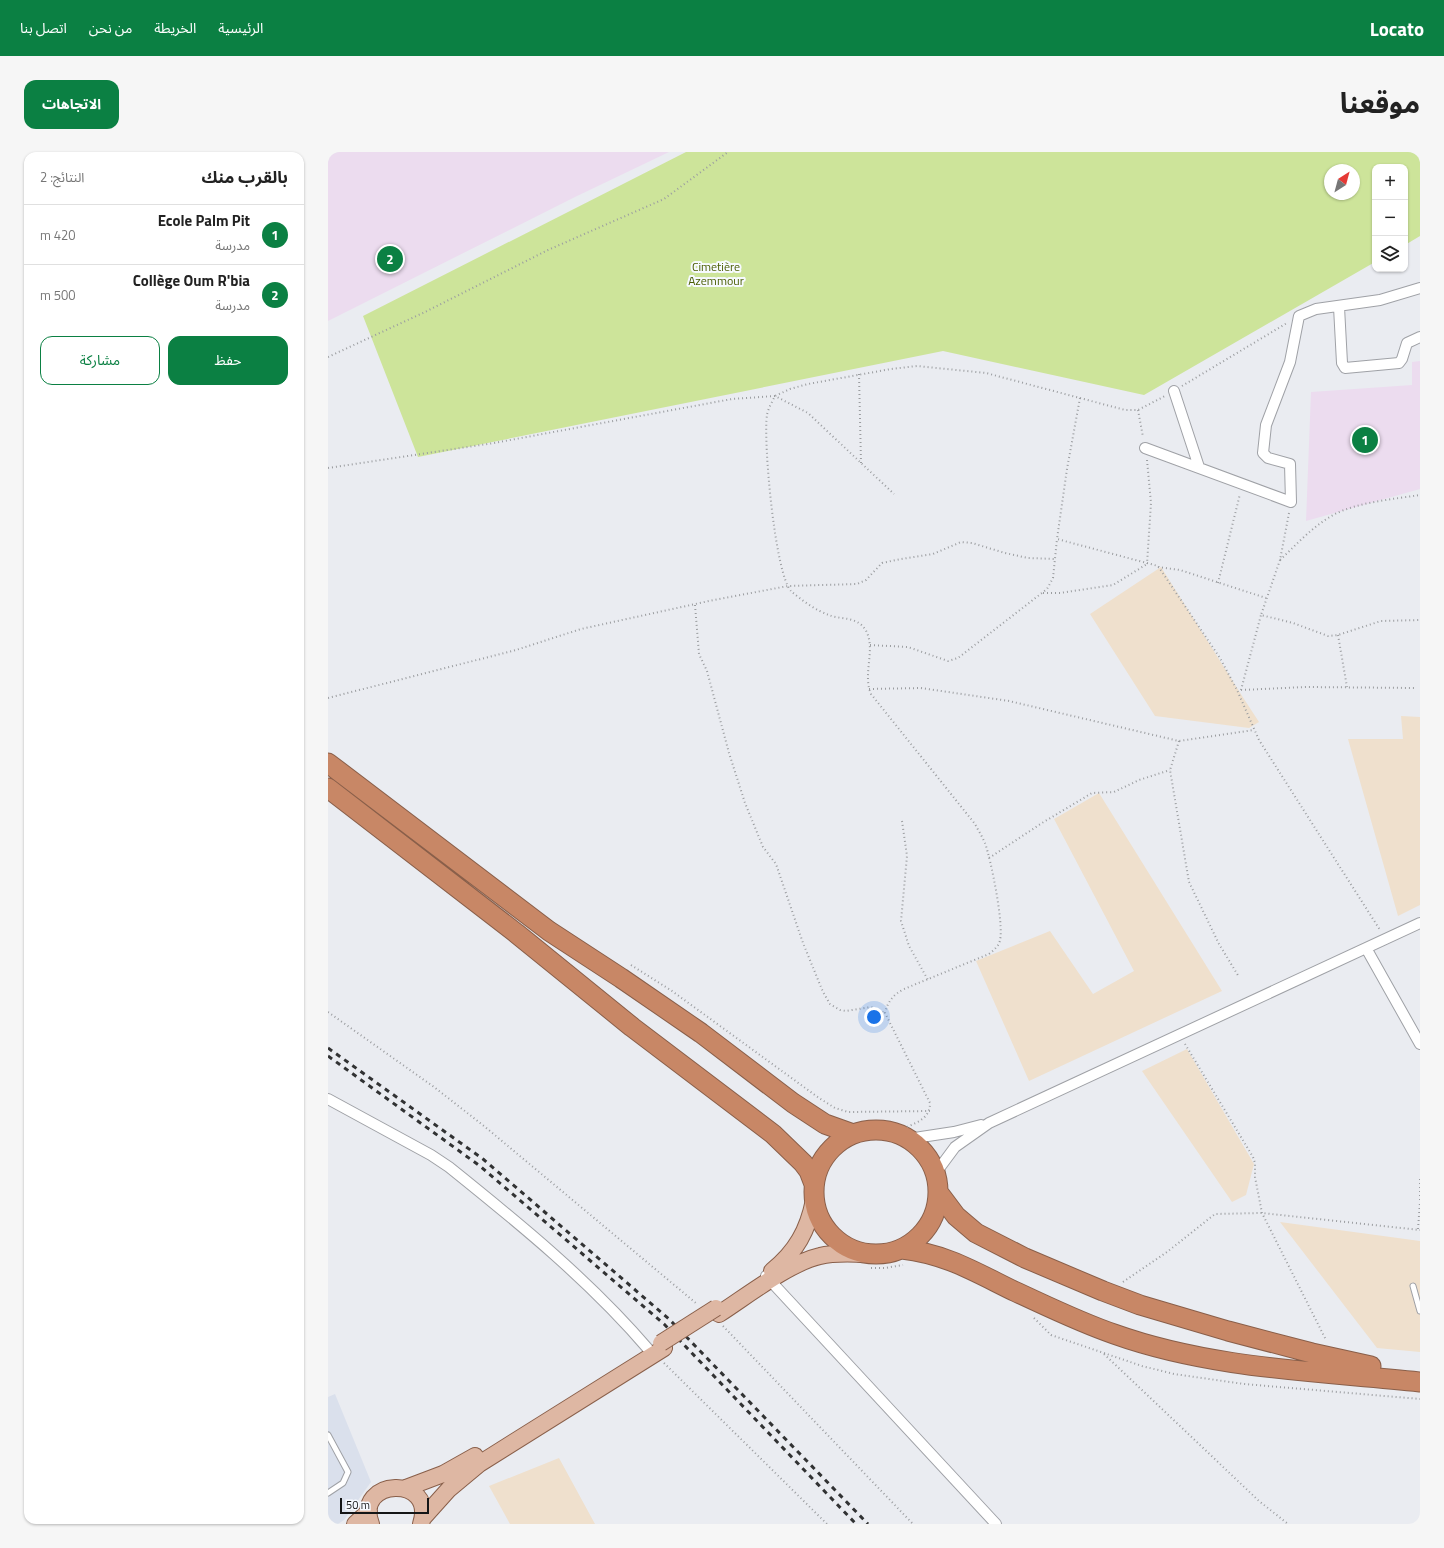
<!DOCTYPE html>
<html lang="ar">
<head>
<meta charset="utf-8">
<style>
  :root { --surface:#fff; --page:#f6f6f6; --text:#222; --muted:#767676; --line:#e0e0e0; --accent:#0b8043 }
  body { margin:0; font-family:"Titillium Web","Noto Sans Arabic",sans-serif; background:var(--page); color:var(--text); direction:rtl }
  .controls { position:absolute; right:12px; top:12px; display:grid; overflow:hidden; border-radius:8px; box-shadow:0 1px 3px #0004 }
  .controls button { width:36px; height:36px; display:grid; place-items:center; padding:0; border:0; border-bottom:1px solid var(--line); background:var(--surface); color:var(--text); font:20px sans-serif }
  .compass { position:absolute; left:996px; top:12px; width:36px; height:36px; border-radius:50%; background:var(--surface); box-shadow:0 1px 3px #0004; rotate:36deg }
  .scale { position:absolute; left:12px; bottom:10px; width:89px; box-sizing:border-box; padding-left:4px; border:2px solid #141516; border-top:0; font-size:11px; line-height:14px; white-space:nowrap; color:#141516; -webkit-text-stroke:3px #f7faff; paint-order:stroke }
  .you { position:absolute; left:546px; top:865px; width:14px; height:14px; margin:-10px; border:3px solid #fff; border-radius:50%; background:#1a73e8; box-shadow:0 0 0 6px #1a73e833 }
  .badge { display:grid; place-items:center; width:26px; height:26px; border-radius:50%; background:var(--accent); color:#fff; font-size:13px; font-weight:700 }
  .pin { position:absolute; translate:-50% -50%; border:2px solid #fff; box-shadow:0 1px 4px #0006 }
  .list { margin:0; padding:0; list-style:none }
  h2 { display:flex; justify-content:space-between; align-items:center; height:52px; margin:0; padding:0 16px; font-size:17px }
  h2 small { font-size:13px; font-weight:400; color:var(--muted) }
  .list li { display:grid; grid-template-columns:26px 1fr auto; gap:12px; align-items:center; box-sizing:border-box; height:60px; padding:0 16px; border-top:1px solid var(--line) }
  .list b { display:block; font-size:15px; white-space:nowrap }
  .list p { margin:0; font-size:13px; white-space:nowrap; color:var(--muted) }
  .list em { font-size:13px; font-style:normal; color:var(--muted) }
  .actions { display:flex; gap:8px; padding:12px 16px }
  .actions a { flex:1; padding:9px 0; border:1px solid var(--accent); border-radius:12px; text-align:center; font-size:14px; color:var(--accent) }
  .actions .main { background:var(--accent); color:#fff }
  .icon { flex:none; width:22px; height:22px; fill:none; stroke:currentColor; stroke-width:2; stroke-linecap:round; stroke-linejoin:round }
  .map { position:relative; flex:none; width:1092px; height:1372px; overflow:hidden; direction:ltr; border-radius:12px }
  header { display:flex; align-items:center; gap:24px; box-sizing:border-box; height:56px; padding:0 20px; background:var(--accent); color:#fff }
  header strong { font-size:19px }
  nav { display:flex; gap:22px; margin-inline-start:auto; font-size:14px }
  .intro { display:flex; align-items:center; justify-content:space-between; box-sizing:border-box; height:96px; padding:0 24px }
  h1 { margin:0; font-size:28px }
  .button { padding:10px 18px; border-radius:12px; background:var(--accent); color:#fff; font-size:14px; font-weight:700 }
  main { display:flex; gap:24px; padding:0 24px }
  aside { flex:1; background:var(--surface); border-radius:12px; box-shadow:0 1px 3px #0004 }
  .map>svg:first-child { display:block }
  .built { fill:#dae0ec }
  .industrial { fill:#efe0cd }
  .education { fill:#ecdcef }
  .green { fill:#cde49a; fill-rule:evenodd }
  .lines { fill:none; stroke-linecap:round; stroke-linejoin:round }
  .lane-casing { stroke:#9fa1a6; stroke-width:7 }
  .street-casing { stroke:#9fa1a6; stroke-width:12 }
  .primary-casing { stroke:#895f4a; stroke-width:18 }
  .highway-casing { stroke:#895f4a; stroke-width:21 }
  .path { stroke:#9b9da0; stroke-width:2; stroke-dasharray:1 3; stroke-linecap:butt }
  .lane { stroke:#fff; stroke-width:5 }
  .street { stroke:#fff; stroke-width:10 }
  .primary { stroke:#deb7a3; stroke-width:16 }
  .highway { stroke:#c88766; stroke-width:19 }
  .rail { stroke:#313233; stroke-width:3; stroke-dasharray:5 5; stroke-linecap:butt }
  .primary-bridge-casing { stroke:#895f4a; stroke-width:18; stroke-linecap:butt }
  .primary-bridge { stroke:#deb7a3; stroke-width:16 }
  .labels { text-anchor:middle; dominant-baseline:central; stroke-width:4; stroke-linejoin:round; paint-order:stroke }
  .park-label { font-size:12px; fill:#495c01; stroke:#f7faff }
</style>
</head>
<body>
<header>
<strong>Locato</strong>
<nav><a>الرئيسية</a><a>الخريطة</a><a>من نحن</a><a>اتصل بنا</a></nav>
</header>
<div class="intro"><h1>موقعنا</h1><a class="button">الاتجاهات</a></div>
<main>
<div class="map">
<svg width="1092" height="1372" viewBox="0 0 1092 1372">
  <rect width="100%" height="100%" fill="#eaecf1"/>
  <path class="built" d="M7,1242l36,88 -27,38 -6,4h-10v-127z"/>
  <path class="industrial" d="M833,415l83,132 15,23 -10,6 -94,-12 -65,-102z
    M1073,564l19,1v188l-22,11 -50,-177h55z
    M771,641l123,198 -193,90 -53,-120 74,-30 43,63 41,-23 -80,-152z
    M859,897l67,115 -8,31 -14,7 -90,-131z
    M952,1070l140,19v111l-43,-4z
    M231,1306l36,66h-85l-21,-38z"/>
  <path class="education" d="M0,0h341l-94,45 -247,124z
    M1092,209v128l-114,32 5,-129 101,-7v-23z"/>
  <path class="green" d="M358,0h734v84l-15,9v-78h-30v95l-231,133 -201,-44 -525,106 -55,-141zM1002,18h24v24h-24z"/>
  <g class="lines">
    <g class="lane-casing">
      <path id="lane" d="M1085,1134l7,25
        M0,1283l20,37 -5,11 -15,10"/>
    </g>
    <g class="street-casing">
      <path id="street" d="M1011,155l3,56 3,5 54,-5 3,-4 5,-16 13,-6
        M846,239l25,76
        M817,296l146,54 -1,-38 -22,-6 -5,-5 3,-28 24,-63 9,-46 17,-7 64,-9 40,-12
        M1038,796l54,96
        M0,947l103,56 18,12c71,57 141,114 200,183
        M580,987l46,-7 27,-7
        M607,1022l20,-27 34,-24 431,-200
        M438,1124l230,248"/>
    </g>
    <g class="primary-casing">
      <path id="primary" d="M444,1119c24,-19 36,-41 42,-71
        M391,1162c28,-18 70,-51 101,-58 16,-4 33,-2 49,-2
        M78,1336l37,-14 32,-18
        M95,1366l26,-29 30,-25 185,-116
        M27,1372l14,-13
        M43,1372c-18,-46 66,-50 50,0"/>
    </g>
    <g class="highway-casing">
      <path id="highway" d="M0,611l221,168 72,47 80,55 92,70 32,21 28,10
        M0,636l188,145 116,94 141,107 30,29 6,8 5,13
        M486 1040a62 62 0 1 1 124 0a62 62 0 1 1-124 0Z
        M610,1040l18,24 20,17 49,25 78,33 37,14 88,26 84,22 59,13
        M574,1097c44,5 73,23 112,42 33,15 65,31 100,43 98,35 203,37 306,48"/>
    </g>
    <path class="path" d="M0,205l97,-45 123,-62 116,-51 64,-47
      M531,222l2,89
      M854,234l105,-63
      M752,246l-13,71 -10,70 101,27 62,92 17,32 22,50 121,190
      M810,258l5,27
      M819,308l4,43 -4,61
      M0,316l166,-25 238,-44 43,-3 33,17 86,81
      M961,361l-9,47c17,-16 34,-35 55,-46 24,-12 59,-15 85,-19
      M952,408l-19,55 32,8 35,13 10,-1 43,-14 39,-1
      M830,415l22,3 86,28
      M890,431l22,-89
      M715,441h17l53,-8 34,-21
      M367,453l4,49 8,17 22,82 16,50 18,44 13,17 27,79 20,49 7,12 10,6 6,1 25,-4 14,6
      M1010,483l9,52
      M542,493l38,2 40,14 10,-3 89,-69 6,-11 4,-39
      M541,537l52,-1 88,13 170,40 75,-11
      M913,538l65,-3 109,1
      M913,538l20,-75
      M0,546l188,-48 65,-21 128,-28 79,-15 69,-2 9,-4 16,-17 19,-4 32,-5 28,-12 11,1 33,10 23,5 28,1
      M851,589l-9,29 19,112 30,62 20,33
      M574,669l5,35 -6,65 8,25 19,34
      M661,706l53,-35 50,-30 22,-1 25,-12 31,-10
      M303,813l41,26 147,107 16,10 13,4 82,-1
      M0,860l106,75 50,39 213,178
      M857,892l68,113 2,6v14l7,36 64,127
      M579,975c11,-5 23,-9 23,-24l-45,-90c3,-12 8,-18 19,-24l85,-35c5,-4 10,-8 11,-14 4,-16 -9,-80 -15,-97 -3,-7 -7,-13 -10,-19l-104,-130c-9,-21 6,-46 -6,-65 -9,-13 -24,-9 -36,-14 -12,-4 -28,-15 -38,-24 -16,-17 -28,-150 -24,-176 1,-6 5,-13 8,-19l15,-7 18,-5 83,-15 26,-3 69,7 139,37h13l27,-14
      M567,981l6,-3
      M1092,1027v21
      M1090,1077l2,-27
      M543,1116h14l18,-3
      M795,1130l44,-30 48,-38 47,-1 158,17
      M706,1166l17,17 91,31 32,8 70,10 176,15
      M395,1174l190,198
      M776,1202l155,147 29,23
      M336,1211l163,161"/>
    <use href="#lane" class="lane"/>
    <use href="#street" class="street"/>
    <use href="#primary" class="primary"/>
    <use href="#highway" class="highway"/>
    <path class="rail" d="M0,896l155,111 186,160 199,205
      M0,904l152,110 184,158 192,200"/>
    <g class="primary-bridge-casing">
      <path id="primary-bridge" d="M333,1191l55,-35"/>
    </g>
    <use href="#primary-bridge" class="primary-bridge"/>
  </g>
  <g class="labels">
    <g class="park-label">
      <text x="388" y="114">Cimetière<tspan x="388" dy="14">Azemmour</tspan></text>
    </g>
  </g>
</svg>
<div class="controls">
<button>+</button>
<button>−</button>
<button><svg class="icon" aria-label="layers" viewBox="0 0 24 24"><path d="M12 4l9 5-9 5-9-5zM3 14l9 5 9-5"/></svg></button>
</div>
<svg class="compass" viewBox="-18 -18 36 36"><path d="M0-13l5 13h-10z" fill="#e53935"/><path d="M0 13l5-13h-10z" fill="#767676"/></svg>
<div class="scale">50 m</div>
<div class="you"></div>
<div class="pin badge" style="left:1037px;top:288px">1</div>
<div class="pin badge" style="left:62px;top:107px">2</div>
</div>
<aside>
<h2>بالقرب منك<small>النتائج: 2</small></h2>
<ul class="list">
<li><span class="badge">1</span><div><b>Ecole Palm Pit</b><p>مدرسة</p></div><em>420 m</em></li>
<li><span class="badge">2</span><div><b>Collège Oum R'bia</b><p>مدرسة</p></div><em>500 m</em></li>
</ul>
<div class="actions"><a class="main">حفظ</a><a>مشاركة</a></div>
</aside>
</main>
</body>
</html>
